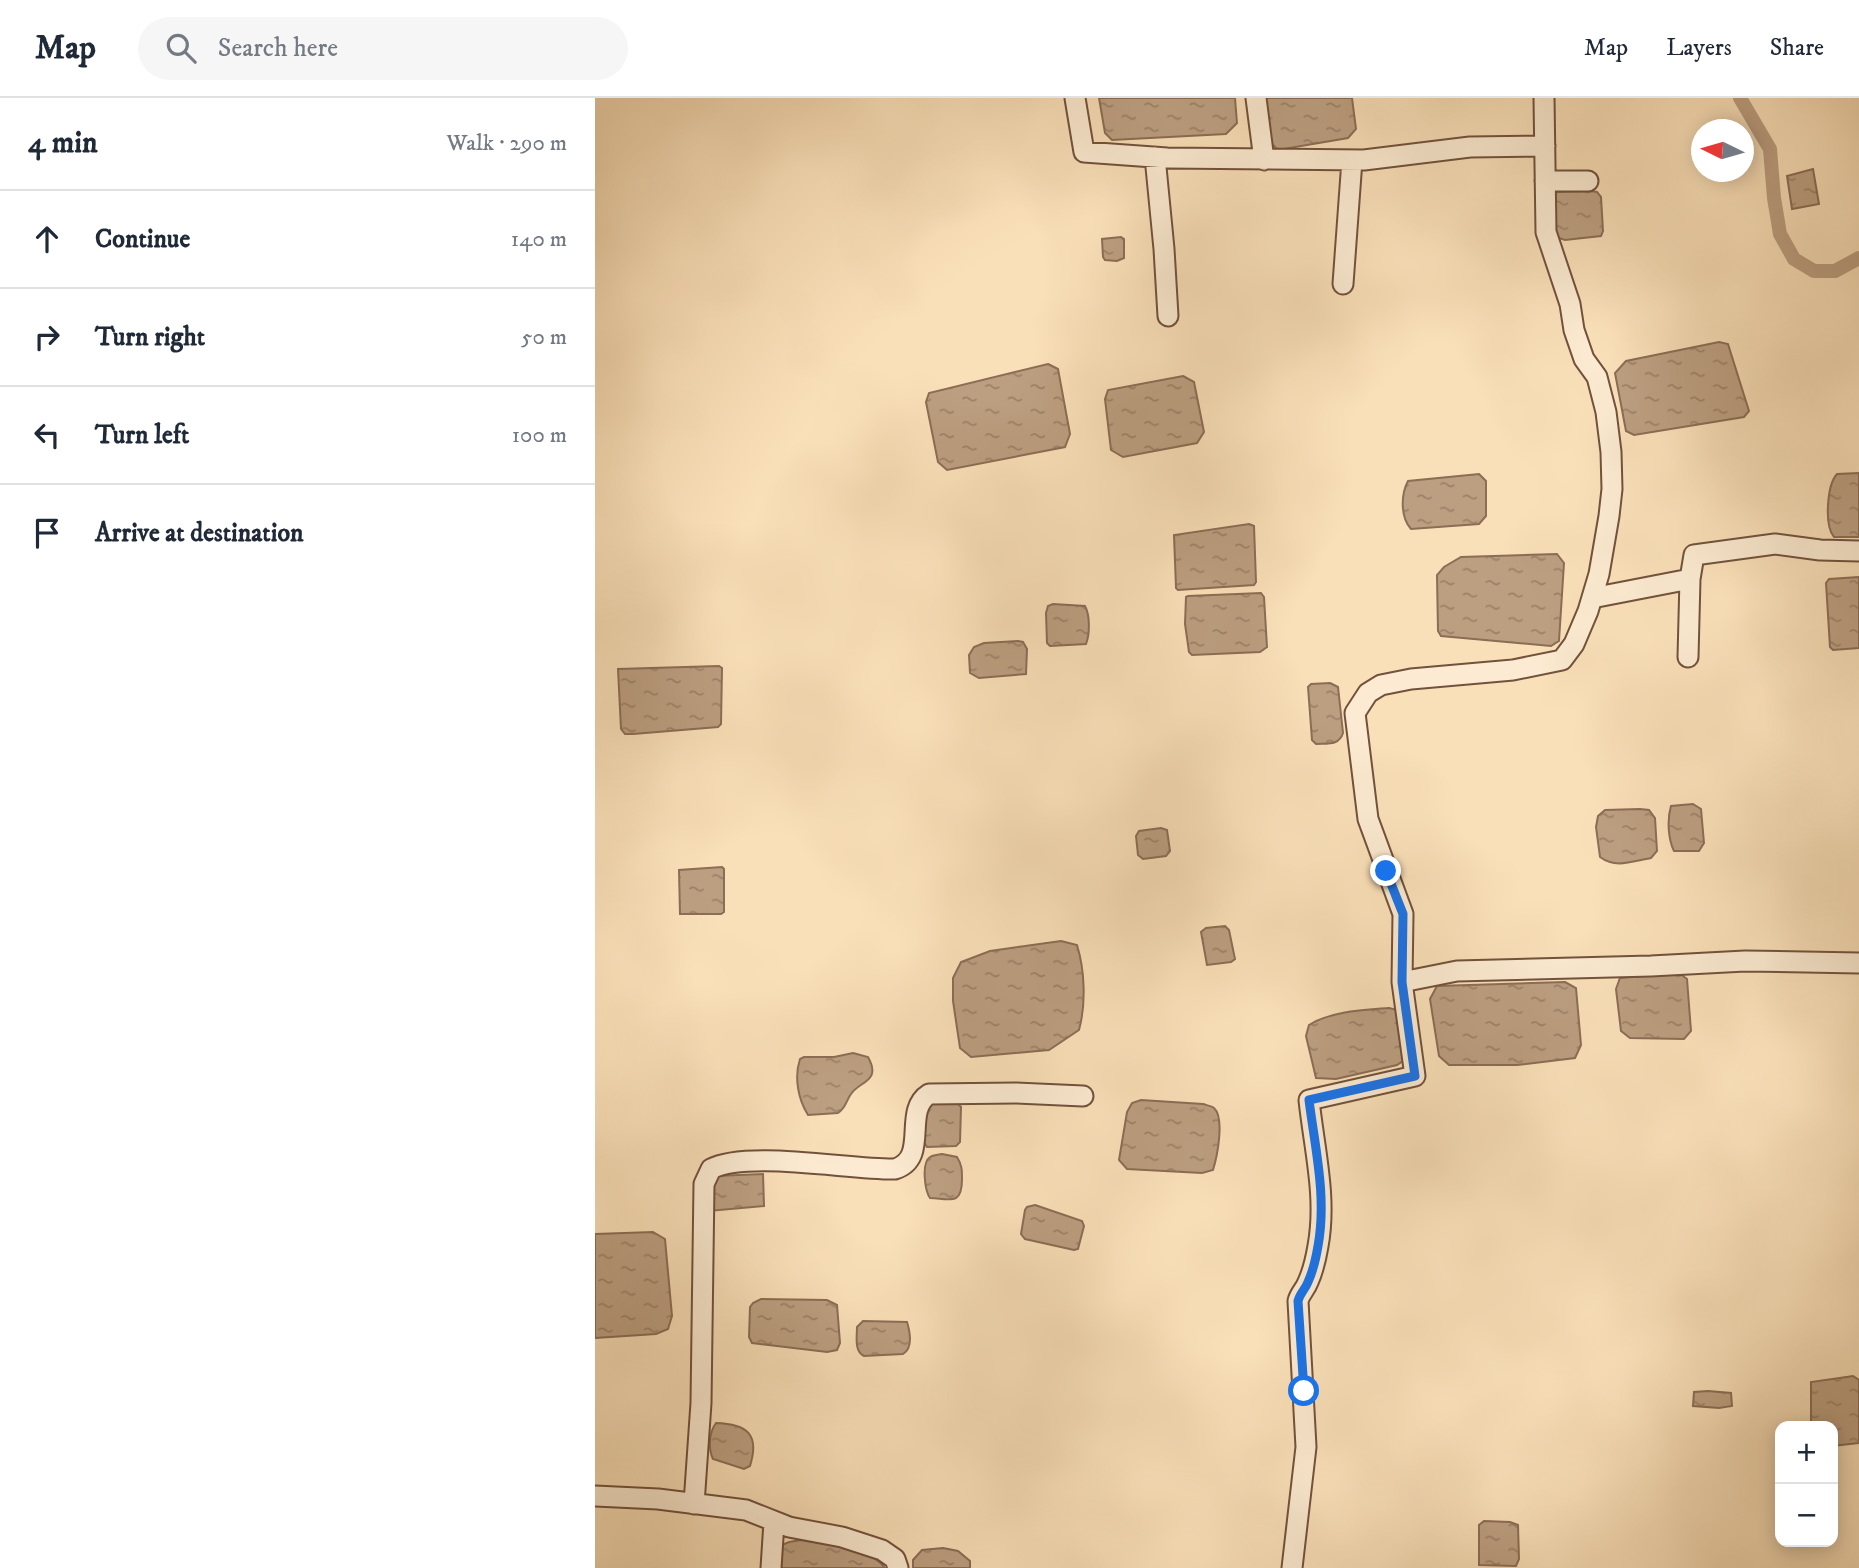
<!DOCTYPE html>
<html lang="en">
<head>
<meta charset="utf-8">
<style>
  :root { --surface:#fff; --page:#f6f6f7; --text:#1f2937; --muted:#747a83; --line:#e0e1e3 }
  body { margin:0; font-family:"IM FELL DW Pica",serif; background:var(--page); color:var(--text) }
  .controls { position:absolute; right:21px; bottom:21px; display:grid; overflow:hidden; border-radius:14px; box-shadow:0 4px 18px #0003 }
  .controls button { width:63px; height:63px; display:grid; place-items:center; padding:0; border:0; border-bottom:2px solid var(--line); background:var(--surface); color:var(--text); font:35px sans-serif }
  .compass { position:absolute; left:1096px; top:21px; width:63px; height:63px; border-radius:50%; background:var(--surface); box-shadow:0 4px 18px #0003; rotate:275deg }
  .stop { position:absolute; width:21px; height:21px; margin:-16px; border:5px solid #1a73e8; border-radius:50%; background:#fff }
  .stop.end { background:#1a73e8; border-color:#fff; box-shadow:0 2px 7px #0008 }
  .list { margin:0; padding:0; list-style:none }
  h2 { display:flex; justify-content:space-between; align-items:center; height:91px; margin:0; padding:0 28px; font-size:30px }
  h2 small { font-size:23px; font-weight:400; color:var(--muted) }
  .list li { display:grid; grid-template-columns:46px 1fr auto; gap:21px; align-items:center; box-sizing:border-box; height:98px; padding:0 28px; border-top:2px solid var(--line) }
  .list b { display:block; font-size:26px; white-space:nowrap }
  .list em { font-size:23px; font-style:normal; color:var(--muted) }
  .icon { flex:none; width:38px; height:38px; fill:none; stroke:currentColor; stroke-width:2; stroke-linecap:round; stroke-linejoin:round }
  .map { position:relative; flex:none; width:1264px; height:1470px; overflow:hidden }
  header { display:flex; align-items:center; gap:42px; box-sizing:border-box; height:98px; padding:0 35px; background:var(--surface); border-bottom:2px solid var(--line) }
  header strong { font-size:33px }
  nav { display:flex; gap:38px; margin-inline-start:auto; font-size:24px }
  .search { width:490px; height:63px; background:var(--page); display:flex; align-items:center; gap:18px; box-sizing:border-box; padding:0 24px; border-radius:38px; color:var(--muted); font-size:26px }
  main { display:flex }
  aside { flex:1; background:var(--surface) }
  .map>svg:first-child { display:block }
  .water { fill:url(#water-ripples); stroke:#8c6d55; stroke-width:2 }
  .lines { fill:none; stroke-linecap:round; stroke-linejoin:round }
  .canal { stroke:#bc9f81; stroke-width:14 }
  .minor-casing { stroke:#72523c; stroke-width:23 }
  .minor { stroke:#fcebd2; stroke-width:19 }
  .route { stroke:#1a73e8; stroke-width:9 }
</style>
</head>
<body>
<header>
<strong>Map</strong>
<div class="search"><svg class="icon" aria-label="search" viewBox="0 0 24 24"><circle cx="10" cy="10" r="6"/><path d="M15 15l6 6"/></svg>Search here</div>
<nav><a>Map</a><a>Layers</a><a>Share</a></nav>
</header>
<main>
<aside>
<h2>4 min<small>Walk · 290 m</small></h2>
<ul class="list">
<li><svg class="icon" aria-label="ahead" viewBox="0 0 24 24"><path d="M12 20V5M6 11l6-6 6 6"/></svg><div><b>Continue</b></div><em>140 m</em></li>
<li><svg class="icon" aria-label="right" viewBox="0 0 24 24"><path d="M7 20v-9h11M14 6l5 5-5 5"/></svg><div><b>Turn right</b></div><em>50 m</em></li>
<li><svg class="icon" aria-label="left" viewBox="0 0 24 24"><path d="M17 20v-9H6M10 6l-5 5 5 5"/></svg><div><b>Turn left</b></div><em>100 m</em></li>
<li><svg class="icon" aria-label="arrive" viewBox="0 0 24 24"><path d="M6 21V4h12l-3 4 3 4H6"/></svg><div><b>Arrive at destination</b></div></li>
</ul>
</aside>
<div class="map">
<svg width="1264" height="1470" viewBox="0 0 1264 1470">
  <defs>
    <pattern id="water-ripples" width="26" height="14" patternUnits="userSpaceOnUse" patternTransform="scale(1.75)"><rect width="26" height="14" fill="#bc9f81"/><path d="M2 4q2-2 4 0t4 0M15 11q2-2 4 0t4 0" fill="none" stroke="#9b8168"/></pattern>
  </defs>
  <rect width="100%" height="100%" fill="#fae0b9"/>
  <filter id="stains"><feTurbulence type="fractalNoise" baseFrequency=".00286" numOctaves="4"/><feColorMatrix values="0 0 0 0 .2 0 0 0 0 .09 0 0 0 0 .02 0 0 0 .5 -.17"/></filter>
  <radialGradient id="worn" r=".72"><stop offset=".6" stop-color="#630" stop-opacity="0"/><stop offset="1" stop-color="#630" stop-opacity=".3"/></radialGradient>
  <path class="water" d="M504,0h136l2,25 -11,11 -114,6 -7,-7z
    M670,0h87l4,31 -8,9 -70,12 -6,-6z
    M1218,71l6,35 -27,5 -5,-33z
    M996,93l6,1 4,5 2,34 -2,5 -36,4 -9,-3 -2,-6v-36l3,-3z
    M526,139l3,2v19l-7,3 -12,-1 -2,-3 -1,-18z
    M1124,244l9,2 21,67 -5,6 -110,18 -8,-4 -11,-58 11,-12z
    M453,266l10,5 12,65 -5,13 -118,23 -9,-8 -12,-60 3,-9z
    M588,278l11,6 10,50 -7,11 -74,14 -12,-7 -6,-51 3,-9z
    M1264,375v64h-25c-10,-12 -7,-52 3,-63z
    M884,376l7,7v35l-7,8 -68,5c-11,-12 -10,-35 -3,-48z
    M654,426l5,2 2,56 -2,3 -76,5 -2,-2 -2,-53z
    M962,456l7,9 -5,78 -8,5 -110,-10 -3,-5 -1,-56 7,-8 17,-10z
    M1264,479v71l-26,2 -3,-3 -4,-64 3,-4z
    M666,495l3,4 3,50 -7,5 -68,3 -3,-3 -4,-28 1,-27 2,-1z
    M458,506l32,2c5,9 5,28 1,38l-36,2 -3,-3 -1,-30 2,-7z
    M423,543l5,1 4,7 -1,25 -47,4 -9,-5 -1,-18 5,-8 10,-4z
    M124,568l3,2 -1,56 -3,3 -85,7h-8l-4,-5 -3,-60z
    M735,585l8,4 5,46c-4,13 -16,10 -27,11l-4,-4 -4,-53 3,-3z
    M1098,706l8,5 3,34 -5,8h-25c-6,-12 -7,-32 -3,-45z
    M1045,711l9,1 6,8 2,33 -6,7c-18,3 -35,11 -51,-1l-4,-30 2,-11 7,-6z
    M566,730l6,2 3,21 -4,5 -23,3 -5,-4 -2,-19 3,-5z
    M127,769l2,2v43l-3,2h-41l-1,-44z
    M630,828l4,4 6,29 -4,3 -24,3 -6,-33 5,-4z
    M466,843l16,4c8,26 9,59 2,85l-30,20 -78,7 -11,-9 -7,-47v-23l8,-16 29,-11z
    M1084,875l8,6 4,52 -7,8 -54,-1 -9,-7 -5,-42 4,-11z
    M970,884l11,6 5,57 -6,13 -58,7h-68l-10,-9 -9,-57 7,-13z
    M794,910l8,2 6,51 -6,4 -61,14 -20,-1 -10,-42 3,-11c22,-14 55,-15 80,-17z
    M258,955l15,4c14,25 -9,24 -17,37 -5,7 -5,14 -13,19l-30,2c-10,-16 -14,-38 -8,-56l4,-2h30z
    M546,1002l62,4c3,1 9,2 11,4 11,10 3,49 -1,62l-11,3 -75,-4 -8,-9 8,-48 5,-9z
    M335,1004l27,1 4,4 -1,35 -4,4 -29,1 -3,-5 2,-35z
    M347,1056l15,3c5,8 5,13 5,22 0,27 -12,20 -32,19 -5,-7 -9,-35 0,-41 3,-2 8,-2 12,-3z
    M168,1076l1,32 -55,5 6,-35z
    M440,1107l47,16 2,5 -6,23 -4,1 -49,-11 -4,-5 4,-24 2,-3z
    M58,1134l12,7 7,77 -4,13 -12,5 -61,4v-104z
    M166,1201l66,1 10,5 3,38 -3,7 -10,2 -75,-9 -3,-6 1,-30 3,-4z
    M268,1223l44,1c3,10 6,26 -4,32l-39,2c-10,-5 -7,-19 -7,-29z
    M1258,1278l6,4v63l-26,3v-20h-22v-44z
    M1113,1293l23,2 1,13 -13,2 -26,-2 1,-14z
    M121,1325c31,1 44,11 34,43l-6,3 -31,-10c-5,-10 -4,-27 3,-36z
    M889,1423l26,1 8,3 1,34 -3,7 -37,-1v-40z
    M206,1442c27,5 67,5 84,28h-108l5,-23 7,-3z
    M348,1450l15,3 12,10v7h-57v-8l9,-10z"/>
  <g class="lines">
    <path class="canal" d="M1145,0l30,51 4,49 6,36 14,25 20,12h21l24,-13"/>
    <g class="minor-casing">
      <path id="minor" d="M480,0l9,54 83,6 197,2 106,-13 75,-1
        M661,0l8,62
        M560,59l9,92 4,67
        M950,83h43
        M748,186l9,-124
        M997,500l98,-19 4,-24 81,-11 45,6 39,1
        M1093,559l2,-78
        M807,884l1,-68 -35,-95 -13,-106 13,-20 13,-8 30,-6 102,-9 49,-10 12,-16 14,-33 11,-37 10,-58 3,-27 -1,-37 -5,-40 -9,-35 -13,-18 -10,-29 -4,-26 -24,-72 -2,-134
        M0,1398l63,3 88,11 43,17 53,10 40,13 13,9 3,9
        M99,1406l7,-101 3,-219 7,-15c36,-19 140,1 184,0 35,-11 7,-58 34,-75l87,-1 67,3
        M176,1470l3,-46
        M697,1470l14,-121 -8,-146c2,-8 7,-11 10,-19 5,-11 8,-24 10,-36 9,-49 -4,-98 -9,-146l106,-24 -13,-94 55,-11 194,-5 94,-5 114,2"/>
    </g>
    <use href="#minor" class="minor"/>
  </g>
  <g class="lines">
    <path class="route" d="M709,1293l-6,-90c2,-8 7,-11 10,-19 5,-11 8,-24 10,-36 9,-49 -3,-98 -9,-146l106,-24 -13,-94 1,-68 -17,-43"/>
  </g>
  <rect width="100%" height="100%" filter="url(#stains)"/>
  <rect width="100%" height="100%" fill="url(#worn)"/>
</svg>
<div class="controls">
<button>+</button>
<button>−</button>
</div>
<svg class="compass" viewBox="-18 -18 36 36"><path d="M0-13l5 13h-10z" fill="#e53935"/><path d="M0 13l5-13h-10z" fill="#747a83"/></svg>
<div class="stop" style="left:709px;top:1293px"></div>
<div class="stop end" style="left:791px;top:773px"></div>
</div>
</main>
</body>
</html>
